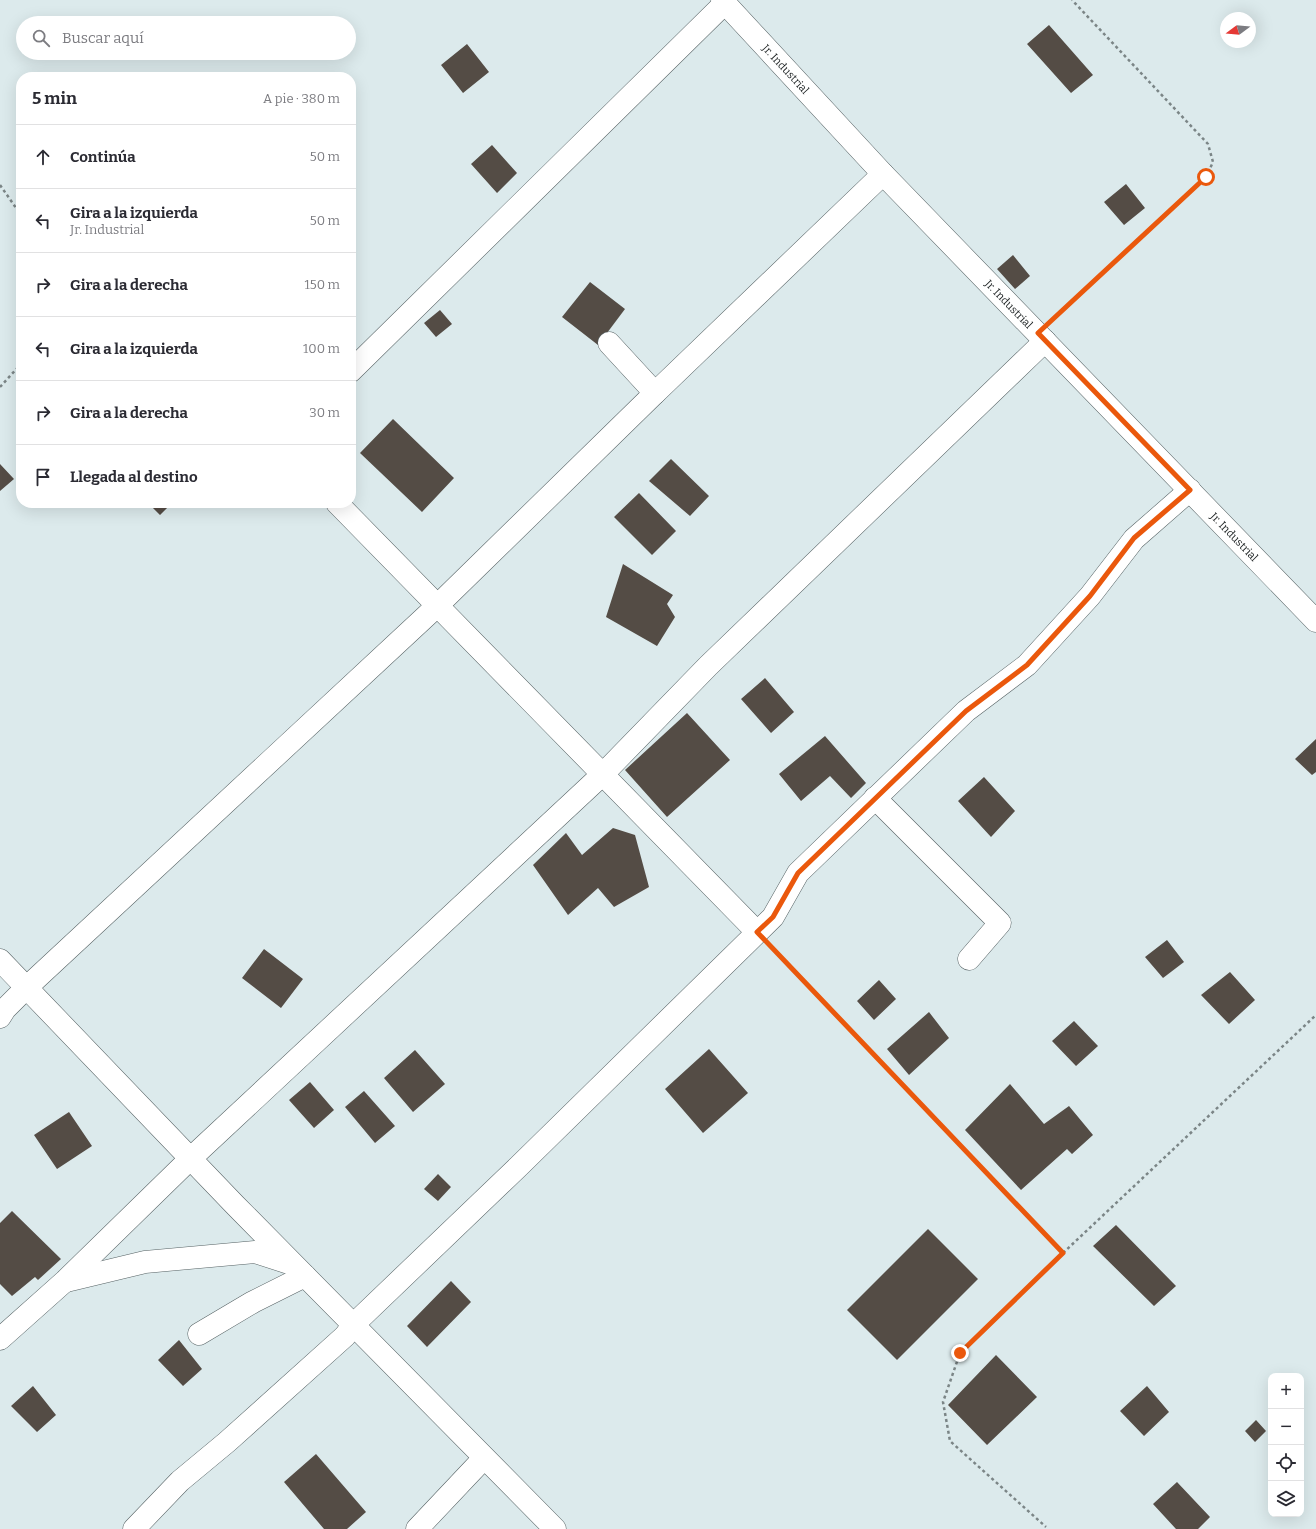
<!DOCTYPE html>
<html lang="es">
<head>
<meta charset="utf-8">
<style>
  :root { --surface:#fff; --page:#f7f7f7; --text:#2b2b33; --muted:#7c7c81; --line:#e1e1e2 }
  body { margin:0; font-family:Bitter,serif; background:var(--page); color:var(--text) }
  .controls { position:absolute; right:12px; bottom:12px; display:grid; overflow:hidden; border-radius:8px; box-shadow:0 4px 16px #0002 }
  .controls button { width:36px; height:36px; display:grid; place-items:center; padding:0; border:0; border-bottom:1px solid var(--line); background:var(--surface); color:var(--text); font:20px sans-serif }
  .compass { position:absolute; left:1220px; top:12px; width:36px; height:36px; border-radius:50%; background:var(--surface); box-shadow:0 4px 16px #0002; rotate:254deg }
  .stop { position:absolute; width:12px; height:12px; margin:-9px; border:3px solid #ea580c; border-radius:50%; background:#fff }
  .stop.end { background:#ea580c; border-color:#fff; box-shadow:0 1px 4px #0008 }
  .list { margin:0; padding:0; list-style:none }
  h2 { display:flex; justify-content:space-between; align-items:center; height:52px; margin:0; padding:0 16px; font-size:17px }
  h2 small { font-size:13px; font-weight:400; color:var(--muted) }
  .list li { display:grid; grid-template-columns:26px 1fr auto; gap:12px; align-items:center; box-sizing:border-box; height:64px; padding:0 16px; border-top:1px solid var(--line) }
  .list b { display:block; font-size:15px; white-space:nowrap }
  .list p { margin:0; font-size:13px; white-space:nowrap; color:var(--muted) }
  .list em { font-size:13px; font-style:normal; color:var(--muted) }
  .icon { flex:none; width:22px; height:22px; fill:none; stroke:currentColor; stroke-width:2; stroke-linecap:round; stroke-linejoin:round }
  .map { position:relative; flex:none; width:1316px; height:1529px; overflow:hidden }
  .search { position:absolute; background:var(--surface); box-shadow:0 4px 16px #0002; left:16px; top:16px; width:340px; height:44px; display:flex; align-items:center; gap:10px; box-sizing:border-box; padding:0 14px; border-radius:22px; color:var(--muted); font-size:15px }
  .panel { position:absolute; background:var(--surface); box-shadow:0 4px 16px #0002; left:16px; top:72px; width:340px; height:436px; border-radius:16px }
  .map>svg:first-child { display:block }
  .building { fill:#544c45 }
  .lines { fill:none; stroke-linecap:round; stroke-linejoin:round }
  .minor-casing { stroke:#566264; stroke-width:23 }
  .path { stroke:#7b8586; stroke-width:2.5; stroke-dasharray:3 3; stroke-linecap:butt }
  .minor { stroke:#fff; stroke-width:22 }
  .route { stroke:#ea580c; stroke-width:5 }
  .labels { text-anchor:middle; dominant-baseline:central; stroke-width:4; stroke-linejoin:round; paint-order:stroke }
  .street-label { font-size:11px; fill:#1b2021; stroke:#dceaec }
</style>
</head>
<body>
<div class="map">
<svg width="1316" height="1529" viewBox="0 0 1316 1529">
  <rect width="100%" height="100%" fill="#dceaec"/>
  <path class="building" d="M1049,25l44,50 -22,18 -44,-49z
    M467,44l22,28 -26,21 -22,-28z
    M492,145l25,28 -20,20 -26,-29z
    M1126,184l19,24 -21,17 -20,-23z
    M1013,255l17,21 -15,13 -18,-20z
    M590,282l35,27 -27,36 -36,-28z
    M440,310l12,14 -16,13 -12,-14z
    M393,419l61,59 -32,34 -62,-59z
    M671,459l38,37 -19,20 -41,-35z
    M0,464l14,15 -14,12z
    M639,493l37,38 -24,24 -38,-38z
    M148,503h24l-12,12z
    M623,564l50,31 -6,9 8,13 -18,29 -51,-29z
    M765,678l29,34 -23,21 -30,-34z
    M687,713l43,47 -63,57 -42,-47z
    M825,736l41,47 -15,15 -21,-22 -29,25 -22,-27z
    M1316,739v33l-4,3 -17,-16z
    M984,777l31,34 -24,26 -33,-36z
    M613,828l22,7 14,52 -35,20 -16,-19 -30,27 -35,-50 33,-32 16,22z
    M1167,940l17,22 -21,16 -18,-21z
    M264,949l39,30 -22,29 -39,-30z
    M1230,972l25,28 -26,24 -28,-29z
    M879,980l17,19 -22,21 -17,-19z
    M929,1012l20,26 -40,37 -22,-26z
    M1074,1021l24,25 -22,20 -24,-25z
    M709,1049l39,44 -45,40 -38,-44z
    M415,1050l30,34 -32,28 -29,-34z
    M310,1082l24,28 -20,18 -25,-28z
    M1010,1084l34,40 25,-18 24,29 -21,19 -5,-5 -46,41 -56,-60z
    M364,1091l31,35 -20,17 -30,-36z
    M69,1112l23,34 -35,23 -23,-34z
    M438,1174l13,13 -13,14 -14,-12z
    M12,1211l49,48 -23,21 -3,-3 -23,19 -12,-12v-61z
    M1116,1225l60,61 -22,20 -61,-60z
    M928,1229l50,50 -81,81 -50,-50z
    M451,1281l20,21 -44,45 -20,-21z
    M179,1340l23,29 -19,17 -25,-26z
    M996,1355l41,42 -50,48 -39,-40z
    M33,1386l23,29 -19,17 -26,-26z
    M1147,1386l22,26 -25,24 -24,-25z
    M1256,1420l10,11 -11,11 -10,-11z
    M316,1454l50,58 -19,17h-23l-40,-47z
    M1177,1482l33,35 -12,12h-22l-23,-25z"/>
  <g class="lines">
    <g class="minor-casing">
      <g id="minor">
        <path id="s1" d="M722,0l161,174 433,447"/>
        <path d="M351,371l374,-368"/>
        <path d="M655,393l228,-219"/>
        <path d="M337,503l420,429"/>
        <path d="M875,798l125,125 -31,36"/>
        <path d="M0,960l235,245 320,324"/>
        <path d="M0,1017l5,-8 21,-21 411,-382 218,-213 -46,-50"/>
        <path d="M66,1281l79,-19 110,-10 34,11"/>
        <path d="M199,1334l54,-32 52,-26"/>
        <path d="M0,1339l65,-58 125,-122 413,-385 105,-108 337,-325"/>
        <path d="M134,1529l46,-48 47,-39 118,-106 8,-11 166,-159 254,-249 25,-44 168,-162 61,-46 63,-69 44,-57 56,-49"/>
        <path d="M417,1529l67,-71"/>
      </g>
    </g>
    <path class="path" d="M0,185l21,30
      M1056,317l150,-140 7,-15 -5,-18 -136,-144
      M0,387l21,-23
      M775,951l288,302 -103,100 -17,49 7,39 96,86
      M1063,1253l253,-238"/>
    <use href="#minor" class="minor"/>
  </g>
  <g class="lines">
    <path class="route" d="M960,1353l103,-100 -306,-321 16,-15 25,-44 168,-162 61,-46 63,-69 44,-58 56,-48 -152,-157 168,-156"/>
  </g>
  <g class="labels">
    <g class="street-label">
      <text stroke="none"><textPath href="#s1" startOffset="94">Jr. Industrial</textPath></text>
      <text stroke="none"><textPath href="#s1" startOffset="418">Jr. Industrial</textPath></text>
      <text stroke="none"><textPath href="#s1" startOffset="742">Jr. Industrial</textPath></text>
    </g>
  </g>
</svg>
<div class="controls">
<button>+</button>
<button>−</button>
<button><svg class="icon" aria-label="locate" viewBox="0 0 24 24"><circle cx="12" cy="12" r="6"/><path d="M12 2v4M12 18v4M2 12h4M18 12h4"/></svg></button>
<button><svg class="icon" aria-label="layers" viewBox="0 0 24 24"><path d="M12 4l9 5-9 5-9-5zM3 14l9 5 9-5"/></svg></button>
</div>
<svg class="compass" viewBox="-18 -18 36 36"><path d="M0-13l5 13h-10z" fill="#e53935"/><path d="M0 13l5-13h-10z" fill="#7c7c81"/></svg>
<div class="stop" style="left:1206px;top:177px"></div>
<div class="stop end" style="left:960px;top:1353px"></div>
<div class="search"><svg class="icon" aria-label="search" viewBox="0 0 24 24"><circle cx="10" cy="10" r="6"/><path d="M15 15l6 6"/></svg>Buscar aquí</div>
<section class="panel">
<h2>5 min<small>A pie · 380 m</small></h2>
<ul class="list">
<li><svg class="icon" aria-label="ahead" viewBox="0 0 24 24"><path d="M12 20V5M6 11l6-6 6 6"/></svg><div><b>Continúa</b></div><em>50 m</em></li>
<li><svg class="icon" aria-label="left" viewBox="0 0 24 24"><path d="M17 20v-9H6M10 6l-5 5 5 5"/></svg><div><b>Gira a la izquierda</b><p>Jr. Industrial</p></div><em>50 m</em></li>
<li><svg class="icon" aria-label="right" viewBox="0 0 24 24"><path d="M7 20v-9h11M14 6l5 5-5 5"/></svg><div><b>Gira a la derecha</b></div><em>150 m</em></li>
<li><svg class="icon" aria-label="left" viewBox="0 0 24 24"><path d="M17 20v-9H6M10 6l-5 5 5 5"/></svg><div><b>Gira a la izquierda</b></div><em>100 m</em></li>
<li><svg class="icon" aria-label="right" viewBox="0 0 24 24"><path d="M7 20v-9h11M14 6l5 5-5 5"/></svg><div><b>Gira a la derecha</b></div><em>30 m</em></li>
<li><svg class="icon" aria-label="arrive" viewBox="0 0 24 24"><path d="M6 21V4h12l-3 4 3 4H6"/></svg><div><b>Llegada al destino</b></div></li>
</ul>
</section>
</div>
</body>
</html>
